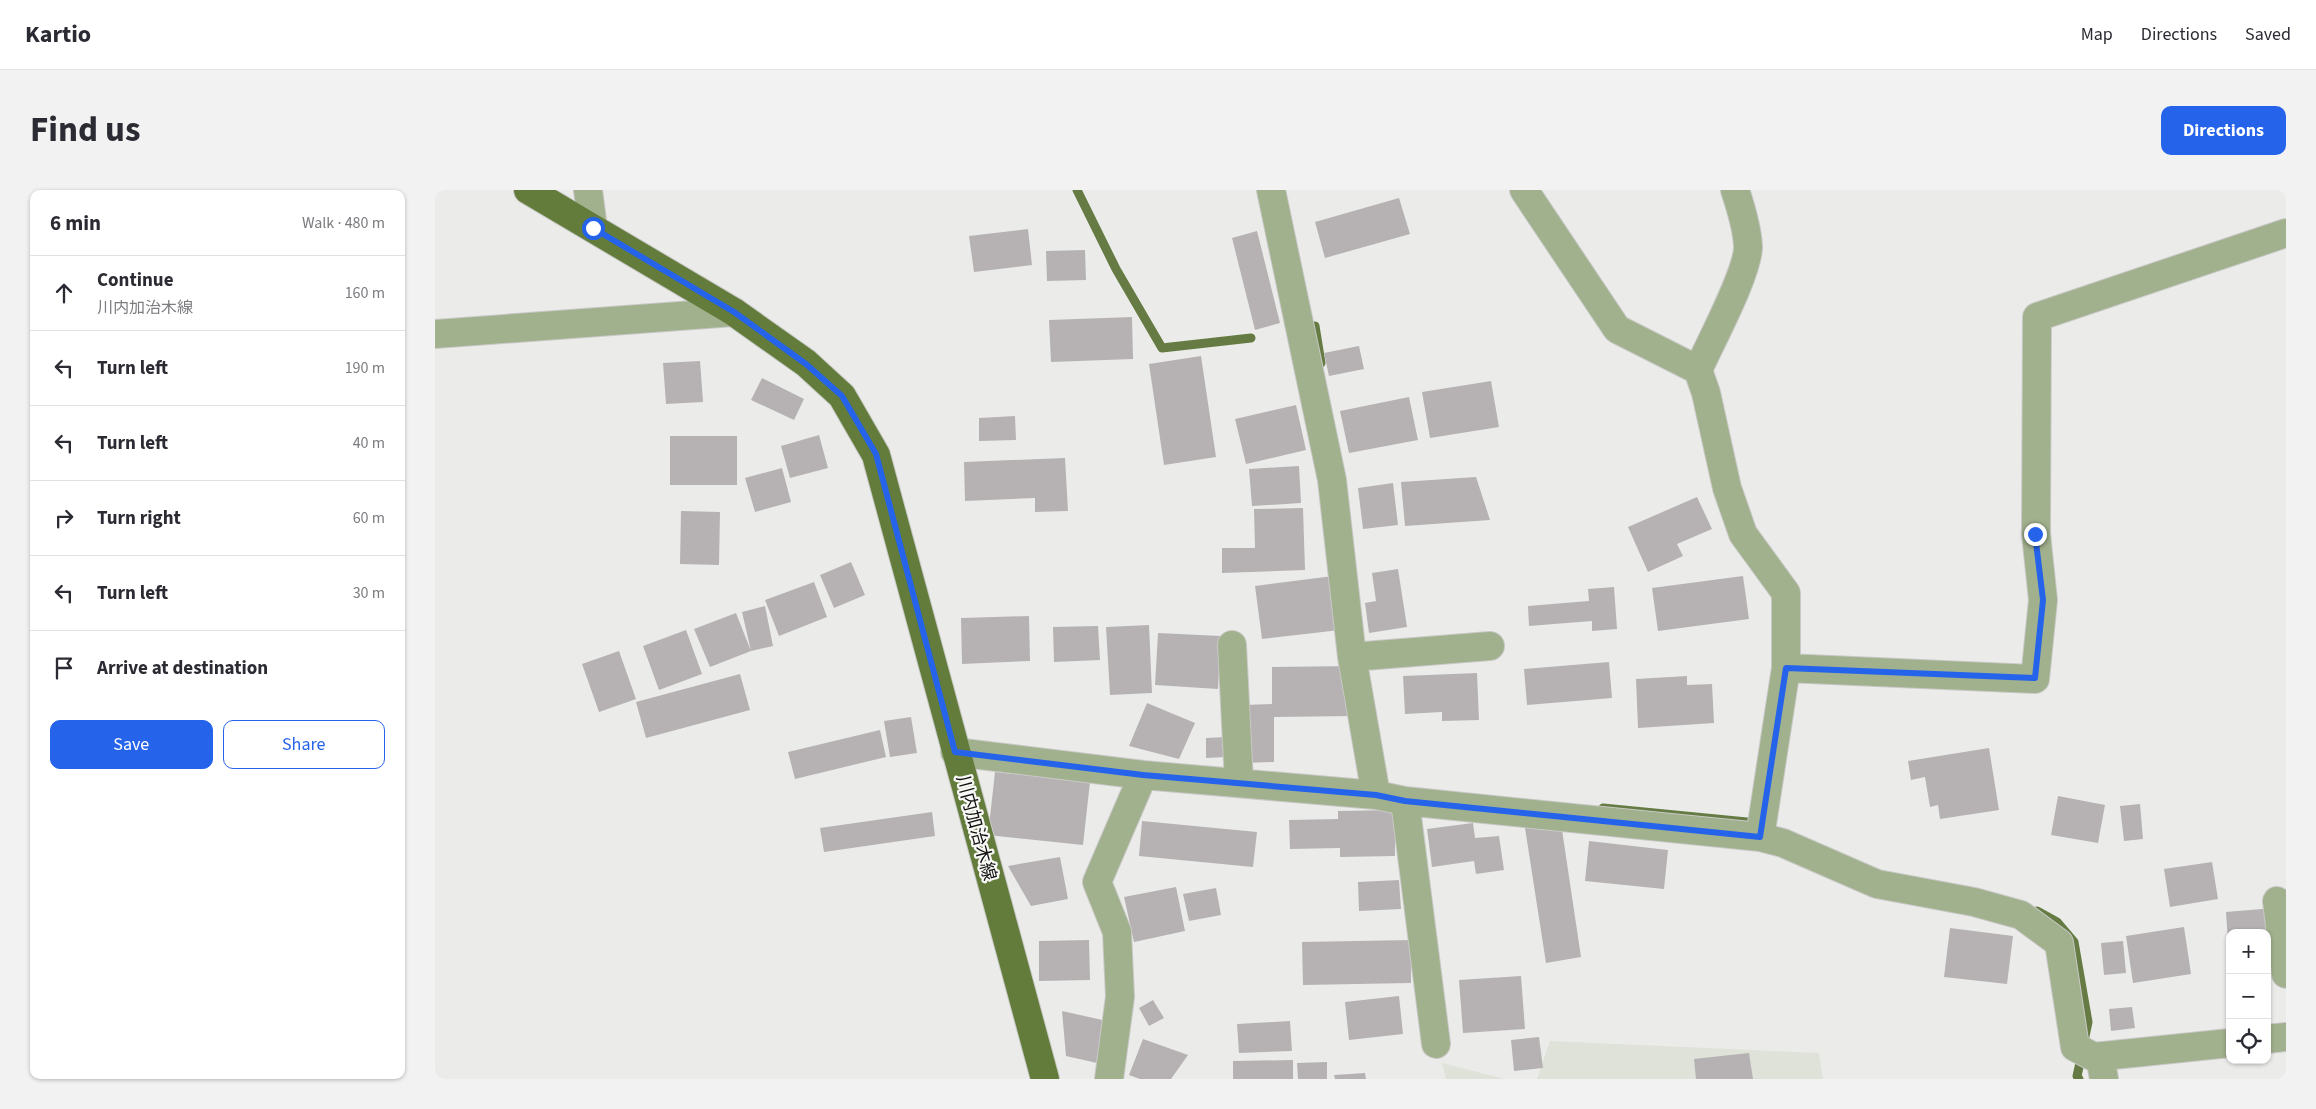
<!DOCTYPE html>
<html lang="en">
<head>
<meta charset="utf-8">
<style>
  :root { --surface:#fff; --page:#f2f2f3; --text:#2b2b33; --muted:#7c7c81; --line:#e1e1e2; --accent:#2563eb }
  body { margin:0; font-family:"Source Sans 3","Noto Sans JP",sans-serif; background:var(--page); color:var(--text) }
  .controls { position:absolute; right:15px; bottom:15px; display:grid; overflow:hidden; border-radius:10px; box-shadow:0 1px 4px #0004 }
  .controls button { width:45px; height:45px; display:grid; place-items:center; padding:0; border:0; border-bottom:1px solid var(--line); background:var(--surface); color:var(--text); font:25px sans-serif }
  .stop { position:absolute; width:15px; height:15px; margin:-11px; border:4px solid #2563eb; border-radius:50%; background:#fff }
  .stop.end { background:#2563eb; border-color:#fff; box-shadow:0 1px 5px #0008 }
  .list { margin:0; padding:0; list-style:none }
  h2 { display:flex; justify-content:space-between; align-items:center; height:65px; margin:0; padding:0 20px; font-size:21px }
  h2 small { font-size:16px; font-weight:400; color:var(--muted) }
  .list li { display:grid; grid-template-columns:32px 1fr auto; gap:15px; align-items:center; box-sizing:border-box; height:75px; padding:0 20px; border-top:1px solid var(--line) }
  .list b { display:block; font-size:19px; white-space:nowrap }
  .list p { margin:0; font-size:16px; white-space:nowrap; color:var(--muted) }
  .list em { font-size:16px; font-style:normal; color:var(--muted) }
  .actions { display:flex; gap:10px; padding:15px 20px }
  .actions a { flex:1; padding:11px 0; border:1px solid var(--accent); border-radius:10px; text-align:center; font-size:18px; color:var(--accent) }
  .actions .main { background:var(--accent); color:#fff }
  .icon { flex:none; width:28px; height:28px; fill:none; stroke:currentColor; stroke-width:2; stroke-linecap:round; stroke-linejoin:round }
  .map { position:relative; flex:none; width:1851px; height:889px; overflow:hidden; border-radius:10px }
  header { display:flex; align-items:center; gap:30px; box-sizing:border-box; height:70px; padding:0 25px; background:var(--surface); border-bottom:1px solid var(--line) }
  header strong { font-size:24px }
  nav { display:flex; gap:28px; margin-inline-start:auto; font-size:18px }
  .intro { display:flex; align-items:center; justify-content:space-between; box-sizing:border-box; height:120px; padding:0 30px }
  h1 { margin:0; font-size:35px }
  .button { padding:12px 22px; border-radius:10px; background:var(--accent); color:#fff; font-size:18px; font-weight:700 }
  main { display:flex; gap:30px; padding:0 30px }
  aside { flex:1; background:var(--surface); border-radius:10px; box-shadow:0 1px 4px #0004 }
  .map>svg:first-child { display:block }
  .built { fill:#dee2d8 }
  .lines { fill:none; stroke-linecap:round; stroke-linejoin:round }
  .stream { stroke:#657b43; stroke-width:9 }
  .building { fill:#b6b2b3 }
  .minor-casing { stroke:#c8c9c6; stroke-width:30 }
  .major-casing { stroke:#c8c9c6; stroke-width:30 }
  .minor { stroke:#a1b08d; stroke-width:28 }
  .major { stroke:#647c3b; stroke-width:28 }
  .route { stroke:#2563eb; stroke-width:6 }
  .labels { text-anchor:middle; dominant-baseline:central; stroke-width:4.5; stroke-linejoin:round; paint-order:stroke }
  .street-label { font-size:18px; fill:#10100f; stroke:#f8f9f6 }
</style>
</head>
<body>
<header>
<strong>Kartio</strong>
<nav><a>Map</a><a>Directions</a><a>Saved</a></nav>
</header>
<div class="intro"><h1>Find us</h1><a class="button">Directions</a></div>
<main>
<aside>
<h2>6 min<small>Walk · 480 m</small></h2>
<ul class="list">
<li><svg class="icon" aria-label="ahead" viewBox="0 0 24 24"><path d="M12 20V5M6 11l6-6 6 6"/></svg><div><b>Continue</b><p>川内加治木線</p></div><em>160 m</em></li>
<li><svg class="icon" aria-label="left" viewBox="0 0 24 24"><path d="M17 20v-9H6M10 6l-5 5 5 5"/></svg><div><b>Turn left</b></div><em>190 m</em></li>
<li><svg class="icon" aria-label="left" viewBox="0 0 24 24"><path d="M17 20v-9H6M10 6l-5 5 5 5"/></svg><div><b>Turn left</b></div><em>40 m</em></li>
<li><svg class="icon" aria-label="right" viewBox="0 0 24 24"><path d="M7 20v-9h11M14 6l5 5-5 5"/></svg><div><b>Turn right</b></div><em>60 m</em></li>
<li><svg class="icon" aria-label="left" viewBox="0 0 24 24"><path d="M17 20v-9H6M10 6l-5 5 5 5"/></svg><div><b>Turn left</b></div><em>30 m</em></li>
<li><svg class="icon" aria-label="arrive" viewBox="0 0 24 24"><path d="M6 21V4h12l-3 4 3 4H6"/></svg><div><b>Arrive at destination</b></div></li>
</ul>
<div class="actions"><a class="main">Save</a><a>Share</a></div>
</aside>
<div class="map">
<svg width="1851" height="889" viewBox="0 0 1851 889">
  <rect width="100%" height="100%" fill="#ebece9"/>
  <path class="built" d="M1115,851l269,12 4,26h-286z
    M1007,873l63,16h-59z"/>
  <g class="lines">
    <path class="stream" d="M642,0l39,79 46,79 89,-10
      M880,136l6,37
      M1168,618l144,14
      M1602,721l20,11 17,20 14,80 -4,19
      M1644,889l-2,-3 5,-22"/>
  </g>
  <path class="building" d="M964,8l11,36 -85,24 -10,-36z
    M593,39l4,36 -58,7 -5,-36z
    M822,41l23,92 -25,7 -23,-92z
    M650,60l1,30 -39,1 -1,-30z
    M697,127l1,42 -82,3 -2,-42z
    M924,156l5,23 -35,7 -5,-23z
    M766,166l15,101 -52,8 -15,-101z
    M265,171l3,41 -37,2 -3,-41z
    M327,188l42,21 -10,21 -43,-20z
    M1056,191l8,46 -69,11 -8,-46z
    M974,207l9,43 -69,13 -9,-42z
    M861,215l10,45 -60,14 -11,-45z
    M580,226l1,24 -37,1v-23z
    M384,245l9,33 -38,10 -9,-32z
    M235,246h67v49h-67z
    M630,268l3,53 -33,1v-14l-70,3 -1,-39z
    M864,276l2,37 -49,3 -3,-37z
    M347,278l9,34 -36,10 -10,-34z
    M1041,287l14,43 -85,6 -4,-44z
    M958,293l5,42 -35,4 -5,-41z
    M1262,307l15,32 -35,15 6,12 -35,16 -20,-45z
    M868,318l2,62 -83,3v-25h33l-1,-39z
    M246,321l39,1 -1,53 -39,-1z
    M416,372l14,33 -31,13 -14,-33z
    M963,379l9,58 -38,6 -4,-30 11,-2 -4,-28z
    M898,386l7,54 -78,9 -7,-53z
    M1308,386l6,43 -91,12 -6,-43z
    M379,392l13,35 -48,19 -14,-36z
    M1179,397l3,42 -25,2v-10l-63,5 -1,-20 61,-5 -1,-12z
    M330,416l8,40 -22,5 -9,-39z
    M301,423l15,38 -41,16 -16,-38z
    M594,426l1,45 -68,3 -1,-46z
    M714,435l3,68 -42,2 -4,-68z
    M663,436l2,34 -46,2 -1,-35z
    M251,440l16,44 -43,16 -16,-44z
    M723,443l63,3 -3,53 -63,-4z
    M184,461l17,48 -37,13 -17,-48z
    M1174,472l3,36 -85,7 -3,-36z
    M916,476l1,50 -78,1v45l-31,1v-58l29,-1v-37z
    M1042,483l2,47 -37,1v-9l-37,2 -2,-38z
    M305,484l10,36 -104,28 -10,-36z
    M1252,486v9l25,-1 2,39 -76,5 -2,-49z
    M712,513l48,20 -16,36 -50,-13z
    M476,527l6,36 -27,4 -6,-36z
    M445,540l6,27 -91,22 -7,-27z
    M791,547v20l-20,1v-20z
    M1554,558l10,62 -59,9 -2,-14 -8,2 -5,-30 -14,3 -3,-19z
    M560,582l95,10 -7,63 -95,-10z
    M1623,606l47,9 -7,38 -47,-8z
    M1705,614l3,35 -19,2 -4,-35z
    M960,620v46l-55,1v-9l-50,1 -1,-29 49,-1v-8z
    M497,622l3,24 -111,16 -4,-24z
    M707,631l115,11 -4,35 -114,-11z
    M1038,633l2,15 24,-2 5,34 -28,4 -2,-13 -42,6 -5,-38z
    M1126,633l20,134 -35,6 -21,-135z
    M1154,651l79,9 -4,39 -79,-8z
    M625,667l8,42 -37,7 -23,-40z
    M1777,672l6,37 -48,8 -6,-38z
    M964,690l2,29 -42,2 -1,-29z
    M741,697l9,44 -51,11 -10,-45z
    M781,698l5,27 -32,6 -6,-27z
    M1839,718l4,40 -11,1v-16h-37l-2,9 -2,-30z
    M1749,737l7,47 -58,9 -7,-47z
    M1515,738l63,8 -6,48 -63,-7z
    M654,750l1,40 -51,1v-40z
    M976,750v43l-108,2 -1,-43z
    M1688,751l3,32 -22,2 -3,-32z
    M1086,786l4,53 -62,4 -4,-53z
    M964,806l4,38 -54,6 -4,-38z
    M718,810l11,18 -15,8 -10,-18z
    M1697,817l3,21 -24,3 -2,-22z
    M627,821l45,10 -10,42 -31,-7z
    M855,831l2,30 -53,2 -2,-29z
    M1104,847l4,31 -29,3 -3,-31z
    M708,849l45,16 -17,24h-31l-11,-4z
    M1314,863l4,26h-57l-2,-20z
    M858,870v19h-60v-18z
    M892,872v17h-29l-1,-16z
    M930,883l1,6h-31l-1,-4z"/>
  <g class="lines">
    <g class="minor-casing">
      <path id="minor" d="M153,0l5,38
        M836,0l61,290 20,177 24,138
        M1089,0l93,139 81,41 8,23 21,95 16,46 43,59v75l-26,169
        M0,144l299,-22
        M1263,180c12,-27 51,-99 50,-124 -1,-19 -7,-38 -13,-56
        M797,455l7,137
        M917,467l138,-11
        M1351,478l249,11 8,-79 -7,-66 1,-217 249,-84
        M520,562l188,23 233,20 29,6 355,36 23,6 94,41 97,18 47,13 38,28 16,104 19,10 136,-14
        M970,611l31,243
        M1842,711l9,73
        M1832,849l19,-2
        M1665,866l4,23
        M674,889l11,-82 -3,-65 -20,-50 46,-107"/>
    </g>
    <g class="major-casing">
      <path id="major" d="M93,0l206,122 72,51 36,33 34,59 169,624"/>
    </g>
    <use href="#minor" class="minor"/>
    <use href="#major" class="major"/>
  </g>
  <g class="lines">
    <path class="route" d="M158,38l141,84 72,52 36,32 34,58 79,298 188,23 233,20 29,6 355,36 26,-169 249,10 8,-78 -8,-66"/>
  </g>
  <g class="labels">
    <g class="street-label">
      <text transform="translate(541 638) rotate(75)">川内加治木線</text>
    </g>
  </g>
</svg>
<div class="controls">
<button>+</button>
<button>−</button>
<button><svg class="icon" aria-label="locate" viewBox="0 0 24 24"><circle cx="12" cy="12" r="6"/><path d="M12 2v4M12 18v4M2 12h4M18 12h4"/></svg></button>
</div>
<div class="stop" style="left:158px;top:38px"></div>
<div class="stop end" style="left:1600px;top:344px"></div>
</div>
</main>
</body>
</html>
